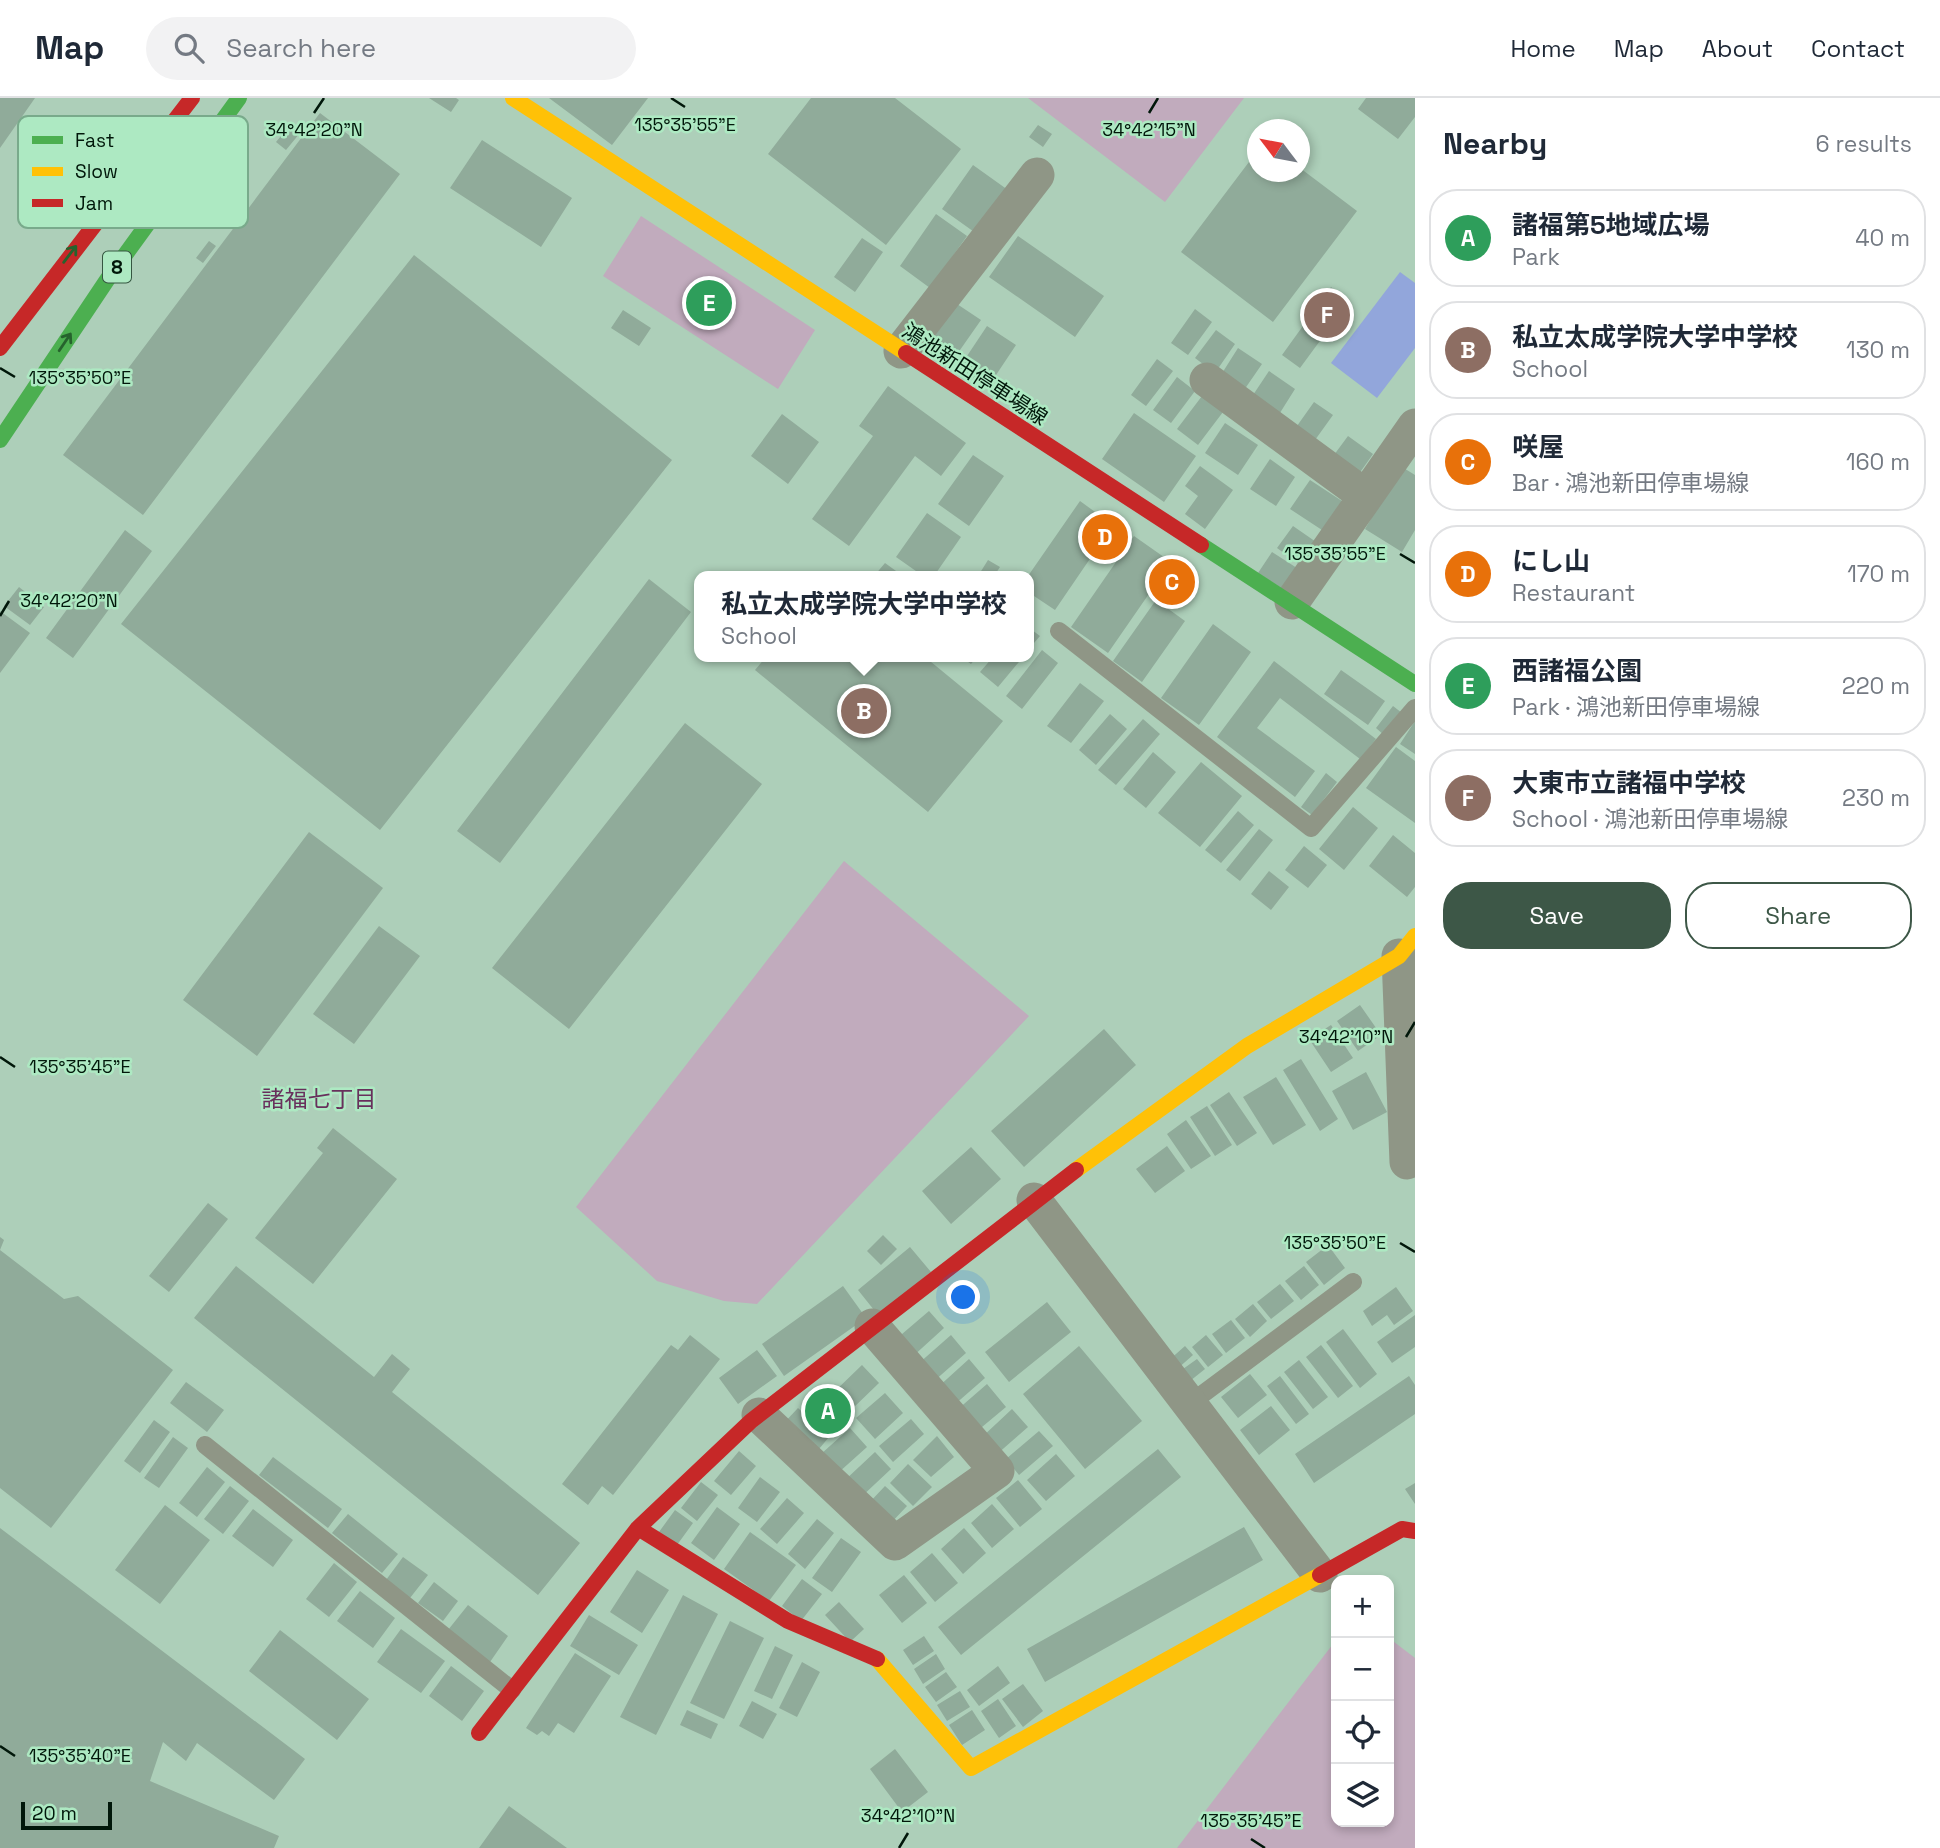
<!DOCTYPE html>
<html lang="en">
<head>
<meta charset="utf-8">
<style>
  :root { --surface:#fff; --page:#f2f2f3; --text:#1f2937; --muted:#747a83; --line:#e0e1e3; --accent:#3d5747 }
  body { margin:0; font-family:"Space Grotesk","Noto Sans JP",sans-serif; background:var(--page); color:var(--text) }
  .controls { position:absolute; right:21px; bottom:21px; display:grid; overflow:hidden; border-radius:14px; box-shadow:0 4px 10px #0003 }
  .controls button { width:63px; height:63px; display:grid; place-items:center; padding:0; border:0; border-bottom:2px solid var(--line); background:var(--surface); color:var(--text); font:35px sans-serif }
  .compass { position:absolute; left:1247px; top:21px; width:63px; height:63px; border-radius:50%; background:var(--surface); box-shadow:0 4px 10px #0003; rotate:302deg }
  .scale { position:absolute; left:21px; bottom:18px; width:91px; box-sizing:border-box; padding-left:7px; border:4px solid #01170a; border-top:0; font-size:19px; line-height:24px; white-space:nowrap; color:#01170a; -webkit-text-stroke:5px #ade9c2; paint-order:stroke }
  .you { position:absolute; left:964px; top:1200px; width:24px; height:24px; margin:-18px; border:5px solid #fff; border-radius:50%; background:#1a73e8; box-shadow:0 0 0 10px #1a73e833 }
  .badge { display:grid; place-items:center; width:46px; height:46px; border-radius:50%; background:var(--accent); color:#fff; font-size:23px; font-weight:700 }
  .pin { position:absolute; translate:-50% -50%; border:4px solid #fff; box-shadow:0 2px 7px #0006 }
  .popup { position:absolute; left:694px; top:473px; width:340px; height:91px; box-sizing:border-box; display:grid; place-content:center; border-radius:14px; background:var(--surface); filter:drop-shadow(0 2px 5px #0005); font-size:23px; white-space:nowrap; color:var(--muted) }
  .popup b { font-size:26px; color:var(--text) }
  .popup::after { content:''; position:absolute; left:50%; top:100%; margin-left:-14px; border:14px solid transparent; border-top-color:var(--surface) }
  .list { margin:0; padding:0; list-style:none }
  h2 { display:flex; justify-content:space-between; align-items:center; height:91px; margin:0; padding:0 28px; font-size:30px }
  h2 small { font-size:23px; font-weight:400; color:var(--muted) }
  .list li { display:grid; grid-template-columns:46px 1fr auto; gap:21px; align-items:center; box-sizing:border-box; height:98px; margin:0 14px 14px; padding:0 14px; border:2px solid var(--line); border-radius:28px }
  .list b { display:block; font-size:26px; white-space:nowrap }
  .list p { margin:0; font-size:23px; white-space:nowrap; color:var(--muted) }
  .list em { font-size:23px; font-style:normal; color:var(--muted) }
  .actions { display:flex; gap:14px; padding:21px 28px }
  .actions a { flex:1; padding:16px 0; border:2px solid var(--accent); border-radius:28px; text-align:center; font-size:24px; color:var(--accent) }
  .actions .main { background:var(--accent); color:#fff }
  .icon { flex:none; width:38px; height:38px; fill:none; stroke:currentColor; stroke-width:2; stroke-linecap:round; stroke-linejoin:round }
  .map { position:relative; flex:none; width:1415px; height:1750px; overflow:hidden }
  header { display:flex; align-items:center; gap:42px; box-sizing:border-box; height:98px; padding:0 35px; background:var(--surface); border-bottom:2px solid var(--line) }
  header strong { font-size:33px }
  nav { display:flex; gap:38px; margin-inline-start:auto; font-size:24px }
  .search { width:490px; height:63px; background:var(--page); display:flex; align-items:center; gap:18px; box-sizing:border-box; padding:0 24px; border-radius:38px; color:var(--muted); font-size:26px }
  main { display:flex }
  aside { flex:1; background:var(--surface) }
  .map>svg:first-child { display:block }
  .green { fill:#c1abbd }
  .water { fill:#92a6db }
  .building { fill:#90ab9a }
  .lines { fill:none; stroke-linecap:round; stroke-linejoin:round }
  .lane { stroke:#8f9686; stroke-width:18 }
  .street { stroke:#8f9686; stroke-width:35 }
  .fast { stroke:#4caf50; stroke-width:16 }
  .slow { stroke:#ffc107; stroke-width:16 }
  .jam { stroke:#c62828; stroke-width:16 }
  .oneway { stroke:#26632d }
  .ticks { fill:none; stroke:#01170a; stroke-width:2.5 }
  .labels { text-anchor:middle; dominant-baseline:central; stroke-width:5; stroke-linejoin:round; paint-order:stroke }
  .shield { fill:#ade9c2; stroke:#355641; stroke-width:2 }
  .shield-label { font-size:19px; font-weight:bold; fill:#01170a }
  .street-label { font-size:21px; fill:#01170a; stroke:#ade9c2 }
  .neighbourhood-label { font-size:23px; fill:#68305c; stroke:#ade9c2 }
  .key { fill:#ade9c2; stroke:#79aa8b; stroke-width:2 }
  .key-label { font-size:19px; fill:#01170a }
  .ticks-label { font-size:18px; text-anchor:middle; fill:#01170a; stroke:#ade9c2; stroke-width:5; stroke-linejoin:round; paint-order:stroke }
</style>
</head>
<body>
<header>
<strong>Map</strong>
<div class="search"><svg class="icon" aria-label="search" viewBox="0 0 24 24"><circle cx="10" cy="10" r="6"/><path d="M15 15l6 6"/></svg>Search here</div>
<nav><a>Home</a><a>Map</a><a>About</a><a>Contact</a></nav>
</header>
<main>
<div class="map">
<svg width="1415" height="1750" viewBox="0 0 1415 1750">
  <rect width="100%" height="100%" fill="#adcfb9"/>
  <path class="green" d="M1028,0h216l-79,104z
    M641,118l174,114 -37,59 -175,-113z
    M844,763l185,155 -272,288 -33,-3 -67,-20 -81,-74z
    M823,1291l27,27 -18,18 -27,-28z
    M1389,1540l26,20v190h-238l159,-208v182h53z"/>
  <path class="water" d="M1400,174l15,11v65l-38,50 -46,-35z"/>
  <path class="building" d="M0,0h35l-35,50z
    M429,0h27l3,2 -8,12z
    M549,0h99l-36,47z
    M811,0h84l66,51 -75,96 -118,-91z
    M1366,0h49v19l-17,22 -40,-30z
    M320,15l80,61 -257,341 -80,-60z
    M290,27l10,8 -14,17 -10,-8z
    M1038,27l14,9 -9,13 -14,-10z
    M482,42l90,58 -31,49 -91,-59z
    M1258,52v22h42v-4l57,43 -84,111 -92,-70z
    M973,67l35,25 -31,44 -35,-25z
    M936,116l31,22 -37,52 -30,-22z
    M1018,138l86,60 -29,41 -86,-60z
    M862,140l21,14 -28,40 -21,-15z
    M209,143l7,5 -13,17 -7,-5z
    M414,157l258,205 -292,370 -259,-206z
    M1331,189l19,13 -50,68 -18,-13z
    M954,204l27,18 -28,40 -27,-18z
    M1195,211l17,13 -24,33 -17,-12z
    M623,212l28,18 -12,18 -28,-18z
    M987,228l29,19 -28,42 -29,-19z
    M1216,232l19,14 -20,29 -20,-15z
    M1238,250l24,16 -20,29 -23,-15z
    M1157,261l16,12 -27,35 -15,-11z
    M1269,273l26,18 -17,27 -27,-18z
    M1177,279l18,14 -24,32 -18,-13z
    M888,288l78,57 -25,33 -26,-20 -66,90 -37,-27 61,-83 -14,-10z
    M1202,298l21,16 -25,33 -21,-16z
    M1314,304l19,13 -23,32 -18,-14z
    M1134,315l62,43 -32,46 -62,-43z
    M782,316l37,28 -31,42 -37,-28z
    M1225,325l33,22 -20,30 -33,-22z
    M1348,338l25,18 -17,24 -25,-19z
    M973,357l31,21 -35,50 -31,-22z
    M1270,361l25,18 -19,29 -26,-17z
    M1200,368l33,24 -28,39 -20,-15 13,-18 -13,-10z
    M1402,369l13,8v55l-13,22 -37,-23z
    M1310,382l32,21 -20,29 -32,-21z
    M1080,403l33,24 -58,85 -27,-18v-16z
    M927,415l34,24 -27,39h-11l-27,-19z
    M1293,428l26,18 -16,23 -26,-19z
    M125,432l27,21 -79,107 -27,-20z
    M1134,438l37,26 -63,91 -37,-26z
    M1272,454l28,18 -14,21 -28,-18z
    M988,462l12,7 -6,9h-16z
    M885,465l18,13h-29z
    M649,481l42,33 -191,251 -43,-32z
    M19,489l25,20 -14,18 -26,-19z
    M1156,502l29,21 -43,61 -29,-21z
    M0,513l30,22 -30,40z
    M1213,526l38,28 -52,73 -38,-27z
    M1028,529l12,9 -12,14z
    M1042,552l16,13 -36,46 -16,-13z
    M766,559h159l78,64 -75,91 -173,-142z
    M961,559h16l-6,7z
    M993,559h30l-25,30 -18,-15z
    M1274,563l102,78 -16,20 -80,-61 -23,30 58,43 -20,26 -78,-60z
    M1341,572l44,31 -17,24 -44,-31z
    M1080,585l24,18 -33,42 -24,-17z
    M1393,608l9,7 -17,23 -9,-8z
    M1110,616l17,15 -31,36 -17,-15z
    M1143,621l17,15 -44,51 -18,-15z
    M1415,623v33l-15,-10z
    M685,625l77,61 -193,245 -77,-61z
    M1396,649l19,14v62l-49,-35z
    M1153,654l23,20 -30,36 -23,-19z
    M1201,664l41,34 -42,51 -42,-34z
    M1326,675l11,9 -25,33 -11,-8z
    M1353,709l25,21 -34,42 -25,-21z
    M1238,713l16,14 -33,38 -16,-13z
    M1259,731l14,11 -33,41 -14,-11z
    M309,734l74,56 -126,168 -74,-56z
    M1393,737l22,18v34l-8,10 -38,-31z
    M1304,748l23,19 -19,23 -23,-18z
    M1269,773l20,16 -18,23 -20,-16z
    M379,828l41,30 -66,88 -41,-30z
    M1360,907l21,30 -23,16 -21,-30z
    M1331,927l22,33 -22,14 -22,-33z
    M1104,931l32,36 -112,102 -33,-36z
    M1301,961l37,60 -18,12 -37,-61z
    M1366,974l21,40 -34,18 -21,-39z
    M1276,979l30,48 -33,20 -30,-48z
    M1229,994l28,41 -20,13 -27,-41z
    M1207,1008l25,39 -17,11 -25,-39z
    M1186,1022l25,36 -20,13 -24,-35z
    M333,1030l64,51 -84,105 -58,-46 68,-85 -6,-5z
    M1167,1048l18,25 -30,22 -19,-24z
    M971,1049l30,32 -50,45 -29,-33z
    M208,1105l20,16 -59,73 -20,-16z
    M883,1137l14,14 -16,16 -14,-14z
    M0,1139l4,3 -4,10 64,49 14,-3 95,74 -122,158 -51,-40z
    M1328,1147l17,23 -21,17 -18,-23z
    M910,1149l21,25 -53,43 -20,-25z
    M236,1168l138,111 18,-23 18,15 -18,23 188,151 -42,52 -344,-277z
    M1304,1168l15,19 -18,15 -16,-19z
    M1280,1186l14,17 -23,18 -14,-17z
    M843,1188l23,32 -82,58 -22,-32z
    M1396,1189l17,24 -19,14 -7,-10 -15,11 -9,-15z
    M1047,1204l24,30 -62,50 -24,-30z
    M1253,1206l14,17 -17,16 -15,-18z
    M929,1213l15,17 -33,30 -16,-18z
    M1415,1217v32l-23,16 -15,-21z
    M1231,1222l14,18 -19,15 -14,-19z
    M1343,1231l34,45 -17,14 -34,-46z
    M690,1237l30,24 -107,136 -11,-9 -14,19 -26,-21 109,-139 7,5z
    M951,1237l15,18 -33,29 -15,-18z
    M1206,1237l17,20 -15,12 -16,-20z
    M1321,1247l32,41 -15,12 -32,-41z
    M1079,1248l63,75 -57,48 -62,-75z
    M1185,1248l8,9 -17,15 -8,-9z
    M757,1252l20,26 -39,28 -19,-26z
    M969,1261l16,19 -32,28 -16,-18z
    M1197,1261l8,10 -20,16 -9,-11z
    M1299,1262l29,37 -15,12 -29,-37z
    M862,1267l17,18 -29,28 -17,-18z
    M1250,1276l17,21 -29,23 -17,-21z
    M1280,1278l29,38 -13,10 -29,-38z
    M1409,1278l6,9v29l-101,69 -19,-29z
    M186,1284l38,28 -17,22 -37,-29z
    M987,1286l19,23 -30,25 -19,-22z
    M885,1295l18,20 -28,26 -19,-21z
    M1271,1308l19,24 -31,25 -19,-25z
    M798,1310l31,29 -15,18 -32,-30z
    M1012,1311l16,18 -32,28 -15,-17z
    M911,1321l13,15 -31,28 -14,-16z
    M154,1322l16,12 -30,41 -16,-12z
    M850,1330l17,19 -29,26 -17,-19z
    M1039,1333l14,15 -34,29 -13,-16z
    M937,1338l17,21 -23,20 -18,-17z
    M173,1339l15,11 -29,40 -15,-10z
    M1158,1351l23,28 -220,178 -23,-28z
    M739,1353l17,15 -25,29 -17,-14z
    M875,1354l16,17 -32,30 -15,-18z
    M1056,1356l19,22 -29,25 -19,-21z
    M273,1359l69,52 -14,19 -69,-53z
    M908,1366l24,23 -19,19 -23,-23z
    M207,1369l18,15 -28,35 -18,-14z
    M760,1379l20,15 -23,30 -19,-14z
    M1018,1382l24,29 -22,18 -24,-29z
    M701,1384l17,13 -21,26 -16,-13z
    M1415,1385v21l-10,-15z
    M230,1388l19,15 -26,33 -19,-15z
    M885,1388l22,20 -17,18 -22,-20z
    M787,1400l17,15 -27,31 -17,-15z
    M992,1406l22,25 -22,19 -21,-25z
    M165,1407l45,35 -50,64 -45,-34z
    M717,1409l23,17 -26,36 -23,-17z
    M253,1411l40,31 -20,27 -41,-31z
    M675,1412l18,13 -16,22 -18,-13z
    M348,1416l50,40 -16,19 -50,-40z
    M817,1421l17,14 -29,36 -17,-15z
    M1244,1429l19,33 -218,122 -18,-33z
    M0,1430l305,231 -31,41 -77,-57 -11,18 -23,-19 -13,39 129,55 -5,12h-274z
    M964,1430l22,25 -23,21 -22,-25z
    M750,1434l46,33 -27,36 -45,-32z
    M841,1440l20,14 -29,40 -20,-14z
    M932,1455l26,30 -23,19 -25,-30z
    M403,1459l25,18 -18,23 -24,-18z
    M334,1465l23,19 -28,35 -23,-18z
    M637,1472l32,20 -27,43 -32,-21z
    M904,1477l23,28 -25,20 -23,-28z
    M802,1481l20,15 -21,27 -19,-15z
    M434,1484l24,19 -15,20 -25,-18z
    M360,1493l35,27 -22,30 -36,-27z
    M683,1497l35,19 -62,121 -36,-18z
    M839,1504l25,27 -14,13 -25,-27z
    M468,1507l40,31 -18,26 -42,-32z
    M589,1517l49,30 -19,30 -49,-29z
    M730,1523l34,17 -40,81 -34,-16z
    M401,1531l44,32 -24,32 -44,-31z
    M280,1532l89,69 -32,41 -88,-69z
    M924,1538l10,15 -21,14 -10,-15z
    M775,1548l18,9 -21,44 -18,-8z
    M575,1555l36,23 -37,57 -16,-10 -9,13 -7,-5 -5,4 -11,-7z
    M936,1556l9,15 -22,15 -9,-15z
    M802,1564l18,10 -23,45 -18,-9z
    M451,1568l33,25 -22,30 -33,-25z
    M998,1568l12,17 -31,23 -12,-16z
    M946,1574l11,15 -21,15 -11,-15z
    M1023,1586l20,27 -20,16 -21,-28z
    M960,1593l10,16 -23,14 -10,-16z
    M998,1601l18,27 -17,12 -18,-27z
    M752,1603l25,13 -14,25 -24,-13z
    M687,1612l31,14 -7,15 -31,-14z
    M972,1612l13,20 -23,15 -13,-20z
    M895,1651l33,43 -26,20 -32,-43z
    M509,1708l58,42h-88z"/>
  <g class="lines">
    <path class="lane" d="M1059,533l252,197 104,-120
      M1188,1307l165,-123
      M205,1347l307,245"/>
    <path class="street" d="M901,253l136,-176
      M1207,282l157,115
      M1292,504l123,-176
      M1399,858l8,206 8,-5
      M1034,1102l286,375
      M759,1317l136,128 102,-72 -125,-145"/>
    <path class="fast" d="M0,342l109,-163 130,-179
      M1201,447l214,139"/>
    <path class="slow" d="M513,0l393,255
      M1076,1072l171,-124 152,-90 16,-20
      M877,1561l94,109 349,-193"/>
    <path class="jam" d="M0,250l192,-250
      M906,255l295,192
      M638,1430l113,-107 325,-251
      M1320,1477l82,-46 13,2
      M479,1635l159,-205 150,93 89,38"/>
  </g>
  <defs><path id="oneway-shaft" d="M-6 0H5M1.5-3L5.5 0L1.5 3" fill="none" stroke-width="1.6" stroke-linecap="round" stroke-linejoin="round" transform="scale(1.75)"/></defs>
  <g class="oneway">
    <use href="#oneway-shaft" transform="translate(70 156) rotate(-53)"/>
    <use href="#oneway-shaft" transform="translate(65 244) rotate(-56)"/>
  </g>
  <path class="ticks" d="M671,0l14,9M314,15l10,-15M1149,15l9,-15M0,270l15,9M1400,456l15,9M0,518l9,-15M1406,939l9,-15M0,959l15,10M1400,1145l15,9M0,1648l15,10M1251,1741l14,9M899,1750l9,-15"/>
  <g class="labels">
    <rect class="shield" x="103" y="153.5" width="28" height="31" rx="5"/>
    <g class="shield-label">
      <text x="117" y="169">8</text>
    </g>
    <g class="street-label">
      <text transform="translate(975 276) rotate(33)">鴻池新田停車場線</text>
    </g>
    <g class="neighbourhood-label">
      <text x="319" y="1001">諸福七丁目</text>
    </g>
  </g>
  <rect x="18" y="18" width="230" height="112" rx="10" class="key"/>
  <rect x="32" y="38" width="31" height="8" fill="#4caf50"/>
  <rect x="32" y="69" width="31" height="9" fill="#ffc107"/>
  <rect x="32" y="101" width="31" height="8" fill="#c62828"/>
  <g class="key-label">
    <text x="75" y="49">Fast</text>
    <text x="75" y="80">Slow</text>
    <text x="75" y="112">Jam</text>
  </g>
  <g class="ticks-label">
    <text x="685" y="33">135°35'55"E</text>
    <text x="314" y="38">34°42'20"N</text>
    <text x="1149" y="38">34°42'15"N</text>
    <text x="80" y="286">135°35'50"E</text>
    <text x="1335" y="462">135°35'55"E</text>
    <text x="69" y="509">34°42'20"N</text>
    <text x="1346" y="945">34°42'10"N</text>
    <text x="80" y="975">135°35'45"E</text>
    <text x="1335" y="1151">135°35'50"E</text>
    <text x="80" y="1664">135°35'40"E</text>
    <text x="908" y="1724">34°42'10"N</text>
    <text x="1251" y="1729">135°35'45"E</text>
  </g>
</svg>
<div class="controls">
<button>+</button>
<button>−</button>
<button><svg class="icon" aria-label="locate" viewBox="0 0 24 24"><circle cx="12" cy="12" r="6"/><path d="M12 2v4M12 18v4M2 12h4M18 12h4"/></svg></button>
<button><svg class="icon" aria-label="layers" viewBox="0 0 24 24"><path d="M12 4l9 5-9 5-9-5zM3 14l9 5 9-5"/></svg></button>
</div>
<svg class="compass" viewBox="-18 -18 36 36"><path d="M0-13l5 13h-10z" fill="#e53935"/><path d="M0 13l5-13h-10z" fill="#747a83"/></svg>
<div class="scale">20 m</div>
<div class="you"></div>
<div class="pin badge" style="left:828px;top:1313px;background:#2e9e5b">A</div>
<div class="pin badge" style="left:864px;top:613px;background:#8d6e63">B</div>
<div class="popup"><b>私立太成学院大学中学校</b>School</div>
<div class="pin badge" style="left:1172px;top:484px;background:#e8710a">C</div>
<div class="pin badge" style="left:1105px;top:439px;background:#e8710a">D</div>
<div class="pin badge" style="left:709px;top:205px;background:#2e9e5b">E</div>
<div class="pin badge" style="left:1327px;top:217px;background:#8d6e63">F</div>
</div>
<aside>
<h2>Nearby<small>6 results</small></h2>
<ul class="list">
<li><span class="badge" style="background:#2e9e5b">A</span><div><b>諸福第5地域広場</b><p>Park</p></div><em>40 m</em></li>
<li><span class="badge" style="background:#8d6e63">B</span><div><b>私立太成学院大学中学校</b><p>School</p></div><em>130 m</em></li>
<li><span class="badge" style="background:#e8710a">C</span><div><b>咲屋</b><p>Bar · 鴻池新田停車場線</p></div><em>160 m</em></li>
<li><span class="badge" style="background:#e8710a">D</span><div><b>にし山</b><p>Restaurant</p></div><em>170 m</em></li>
<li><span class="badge" style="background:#2e9e5b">E</span><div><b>西諸福公園</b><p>Park · 鴻池新田停車場線</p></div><em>220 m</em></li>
<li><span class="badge" style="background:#8d6e63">F</span><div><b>大東市立諸福中学校</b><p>School · 鴻池新田停車場線</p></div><em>230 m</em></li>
</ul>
<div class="actions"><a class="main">Save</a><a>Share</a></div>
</aside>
</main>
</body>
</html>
